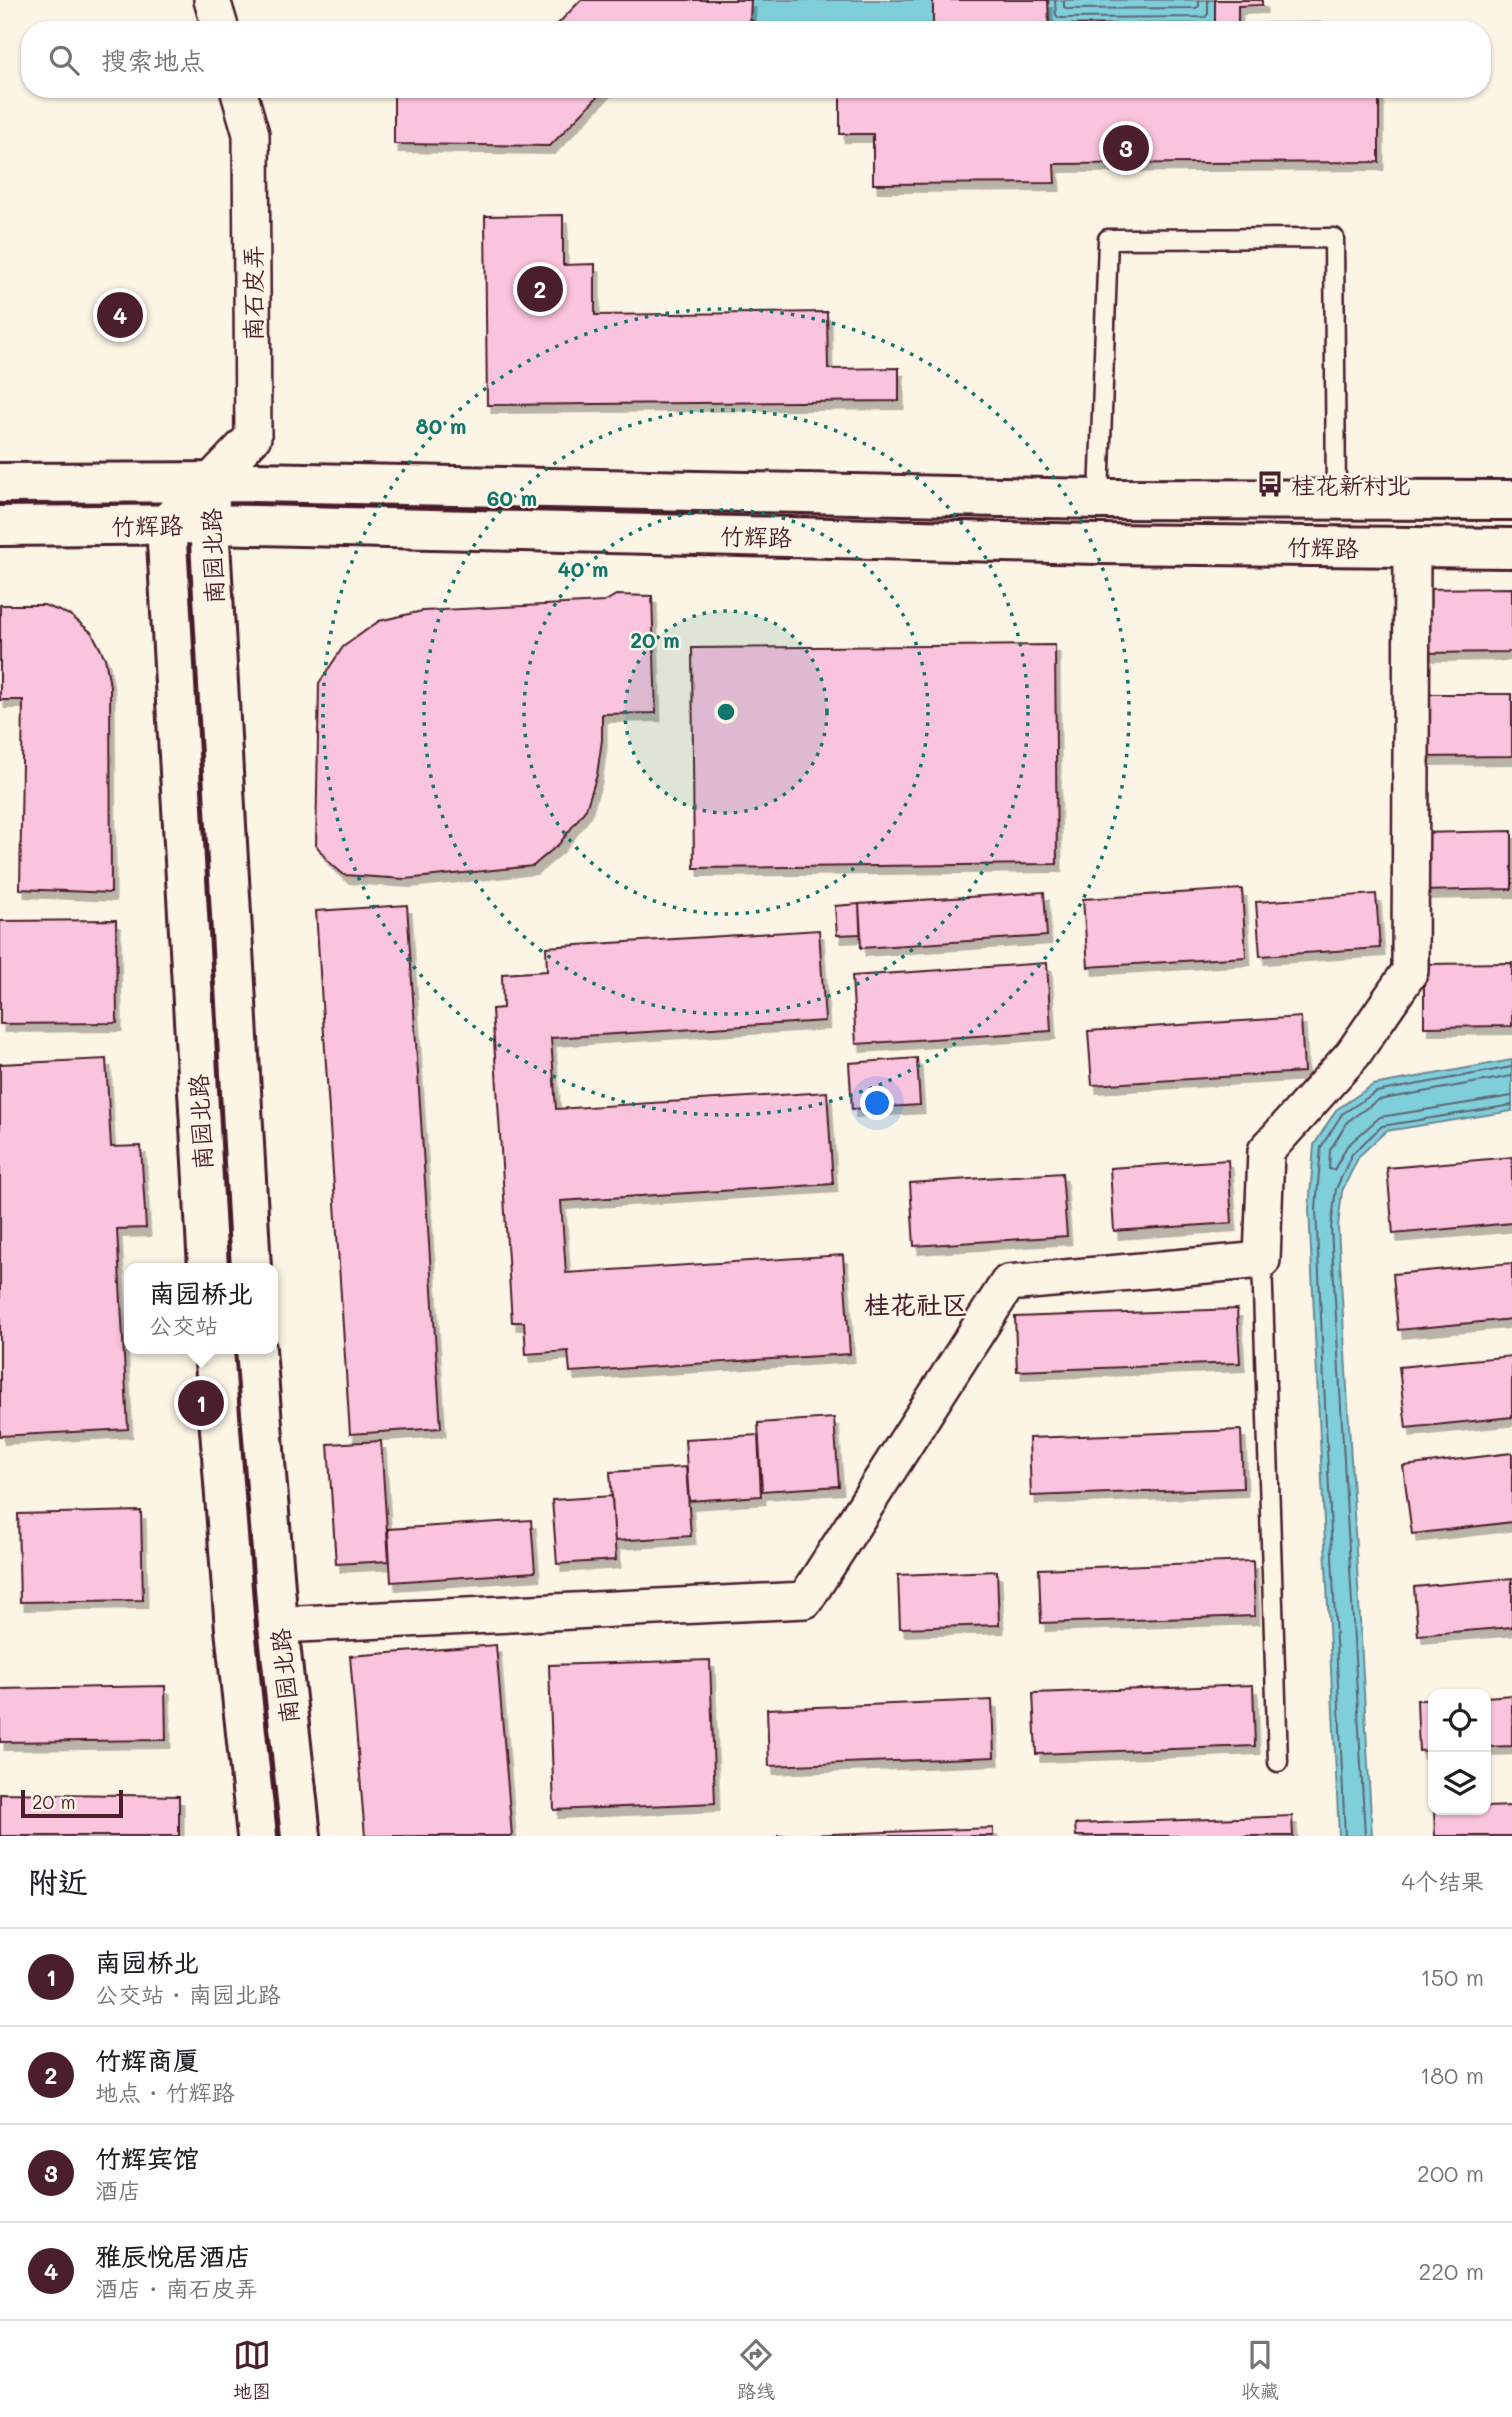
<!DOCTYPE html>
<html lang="zh">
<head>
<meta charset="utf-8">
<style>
  :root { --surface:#fff; --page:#f2f2f2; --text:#202124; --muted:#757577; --line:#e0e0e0; --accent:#4a1f2b }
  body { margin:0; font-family:Mali,"LXGW WenKai TC",sans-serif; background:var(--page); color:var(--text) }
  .controls { position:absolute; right:21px; bottom:21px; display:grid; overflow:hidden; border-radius:14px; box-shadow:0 2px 5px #0004 }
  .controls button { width:63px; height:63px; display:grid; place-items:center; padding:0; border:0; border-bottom:2px solid var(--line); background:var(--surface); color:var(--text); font:35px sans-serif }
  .scale { position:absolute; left:21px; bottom:18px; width:102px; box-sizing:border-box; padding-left:7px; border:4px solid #4a1f2b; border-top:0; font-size:19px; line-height:24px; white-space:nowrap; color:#4a1f2b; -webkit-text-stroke:5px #fcf5e5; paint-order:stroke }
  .you { position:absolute; left:878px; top:1104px; width:24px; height:24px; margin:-18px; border:5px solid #fff; border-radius:50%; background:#1a73e8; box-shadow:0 0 0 10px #1a73e833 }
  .badge { display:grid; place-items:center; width:46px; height:46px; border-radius:50%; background:var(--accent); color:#fff; font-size:23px; font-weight:700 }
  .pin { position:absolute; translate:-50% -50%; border:4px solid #fff; box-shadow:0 2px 7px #0006 }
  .popup { position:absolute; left:124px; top:1263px; width:154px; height:91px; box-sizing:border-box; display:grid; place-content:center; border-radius:14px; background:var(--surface); filter:drop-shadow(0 2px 5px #0005); font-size:23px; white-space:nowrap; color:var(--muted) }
  .popup b { font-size:26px; color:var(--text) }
  .popup::after { content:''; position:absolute; left:50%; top:100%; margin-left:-14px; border:14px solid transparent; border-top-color:var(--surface) }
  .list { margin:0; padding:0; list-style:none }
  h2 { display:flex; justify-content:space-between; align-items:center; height:91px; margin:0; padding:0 28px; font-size:30px }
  h2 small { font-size:23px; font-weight:400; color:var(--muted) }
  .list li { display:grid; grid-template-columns:46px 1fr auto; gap:21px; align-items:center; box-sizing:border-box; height:98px; padding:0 28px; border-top:2px solid var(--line) }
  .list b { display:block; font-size:26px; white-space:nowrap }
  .list p { margin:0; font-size:23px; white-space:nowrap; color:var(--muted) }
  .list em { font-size:23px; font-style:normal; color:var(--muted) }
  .icon { flex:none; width:38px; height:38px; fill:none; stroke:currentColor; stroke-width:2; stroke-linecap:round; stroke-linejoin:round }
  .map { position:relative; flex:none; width:1512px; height:1836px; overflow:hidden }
  .search { position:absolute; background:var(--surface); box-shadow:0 2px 5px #0004; left:21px; right:21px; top:21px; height:77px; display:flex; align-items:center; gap:18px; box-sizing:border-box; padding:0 24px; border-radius:28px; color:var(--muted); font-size:26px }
  .sheet { height:483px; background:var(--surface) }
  nav { display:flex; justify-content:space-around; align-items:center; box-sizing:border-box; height:98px; border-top:2px solid var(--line); background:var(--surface); font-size:19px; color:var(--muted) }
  nav a { display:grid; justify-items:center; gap:4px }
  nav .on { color:var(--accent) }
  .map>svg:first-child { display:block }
  .water { fill:#7fcfdb; stroke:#6a8995; stroke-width:2 }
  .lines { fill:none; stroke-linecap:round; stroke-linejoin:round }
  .shore { stroke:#5f6571; stroke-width:2 }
  .building { fill:#fbc4de; stroke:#4a1f2b; stroke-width:2; filter:url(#shadow) }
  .lane-casing { stroke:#4a1f2b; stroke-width:23 }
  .street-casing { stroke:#4a1f2b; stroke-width:40 }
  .secondary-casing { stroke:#4a1f2b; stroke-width:44 }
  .lane { stroke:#fcf5e5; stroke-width:18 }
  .street { stroke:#fcf5e5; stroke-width:35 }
  .secondary { stroke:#fcf5e5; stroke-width:38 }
  .ring { fill:none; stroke:#0f766e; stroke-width:3.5; stroke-dasharray:3.5 7 }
  .labels { text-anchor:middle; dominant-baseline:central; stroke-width:5; stroke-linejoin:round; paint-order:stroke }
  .street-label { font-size:24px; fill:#4a1f2b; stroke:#fcf5e5 }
  .poi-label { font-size:24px; fill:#4a1f2b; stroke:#fcf5e5; text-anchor:start }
  .neighbourhood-label { font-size:26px; font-weight:bold; fill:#4a1f2b; stroke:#fcf5e5 }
  .centre { fill:#0f766e; stroke:#fcf5e5; stroke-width:3.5 }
  .ring-label { font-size:21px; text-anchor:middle; font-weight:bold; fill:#0f766e; stroke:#fcf5e5; stroke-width:5; stroke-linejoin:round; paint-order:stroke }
</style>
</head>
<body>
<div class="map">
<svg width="1512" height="1836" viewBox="0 0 1512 1836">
  <defs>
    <filter id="shadow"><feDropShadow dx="4.5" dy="8" stdDeviation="0" flood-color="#0004"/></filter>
  </defs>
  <rect width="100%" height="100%" fill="#fcf5e5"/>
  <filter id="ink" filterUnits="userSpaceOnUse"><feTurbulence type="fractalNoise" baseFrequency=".0143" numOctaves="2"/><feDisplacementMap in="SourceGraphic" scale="14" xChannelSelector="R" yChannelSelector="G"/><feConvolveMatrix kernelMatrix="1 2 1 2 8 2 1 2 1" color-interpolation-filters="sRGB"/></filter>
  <g filter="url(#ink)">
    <path class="water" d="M751,0h182v29l-169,1 -14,-11z
      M1048,0h167v24l-166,1z
      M1512,1060v51l-126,20 -27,25 -17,35 -4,36 34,609h-33l-30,-627 5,-64 22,-35 37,-25z"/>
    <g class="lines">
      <path class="shore" d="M1055,0l1,15 3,3 146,-1 3,-3v-14
        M1064,0v7l4,2 128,-1 3,-2v-6
        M1512,1076l-134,24 -30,21 -18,29 -1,19 5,1 13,-24 33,-29 132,-21
        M1345,1836l-29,-627 5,-62 21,-33 34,-22 136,-25
        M1365,1836l-34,-608 5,-39 16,-35 30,-28 130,-21"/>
    </g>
    <path class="building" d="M581,0h170l-1,19 14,11h-212z
      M933,0h115l1,25 166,-1v-24h47v5l-24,1v18l140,-1v7h-478l33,-1z
      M394,89h211l-55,57 -156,-2z
      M840,89h539v73l-325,2 1,19 -182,1v-50h-33z
      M563,215v50l32,-1v51l232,-3 1,57 71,-1v33l-412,4 -2,-189z
      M1512,588v64l-91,1 -1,-64z
      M616,595l36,1 4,117 -54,1v26l-5,35 -11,34 -27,35 -26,22 -128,13 -61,-4 -16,-14 -12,-16 3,-162 24,-36 36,-26 43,-10 182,-9z
      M0,605h44l26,10 22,18 13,25 5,28 1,207 -91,-4 3,-189h-23z
      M1055,645l2,219 -363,4 -2,-220z
      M1422,694h90v62l-89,1z
      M1512,831v58l-92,2 -1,-58z
      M1242,889l4,68 -158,10 -5,-68z
      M1044,892l3,44 -186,12 -2,-44z
      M1376,894l4,54 -120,8 -4,-54z
      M859,904l2,30 -24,1 -2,-29z
      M407,905l34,523 -91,6 -34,-523z
      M116,920l1,103 -117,1v-103z
      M819,930l6,91 -274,17 5,71 271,-17 6,92 -272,17 5,72 277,-18 7,99 -280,18 -2,-21 -42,3 -2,-32h-12l-20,-313 11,-1 -1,-34 45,-3 -1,-24z
      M1047,963l4,68 -195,13 -4,-68z
      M1512,963v63l-88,1v-63z
      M1301,1017l3,55 -212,13 -4,-54z
      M917,1058l3,47 -68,4 -3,-46z
      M106,1059l5,88 30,-1 5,82 -29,1 11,200 -128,7v-372z
      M1512,1157v66l-119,11 -6,-66z
      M1228,1160l4,63 -118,8 -4,-63z
      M1062,1173l5,63 -153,10 -4,-63z
      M1512,1263v56l-114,11 -5,-56z
      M1237,1309l3,54 -223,8 -2,-54z
      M1512,1356v61l-106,11 -7,-61z
      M834,1418l5,68 -77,5 -4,-68z
      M1241,1430l2,58 -212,8 -2,-58z
      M758,1435l3,61 -72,5 -4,-62z
      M381,1441l8,120 -53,3 -8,-120z
      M1512,1453v69l-100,12 -9,-68z
      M686,1467l5,69 -76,5 -5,-69z
      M612,1496l4,64 -59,4 -5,-64z
      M141,1511l2,89 -123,2 -2,-88z
      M531,1520l4,52 -144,10 -3,-53z
      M1253,1561l2,55 -214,7 -2,-54z
      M997,1571l2,54 -99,3 -2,-53z
      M1512,1578v49l-94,8 -4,-48z
      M496,1645l16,191h-147l-15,-180z
      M710,1660l5,143 -161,7 -5,-145z
      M1253,1685l2,61 -219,8 -3,-61z
      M165,1686l1,54 -166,2v-53z
      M1512,1695v51l-26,1v-50z
      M992,1700l2,57 -225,9 -2,-57z
      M1417,1700h16v50l-14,1z
      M0,1793l179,3v40h-179z
      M1512,1806v30h-77l-1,-26h52v-3z
      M1292,1816l1,20h-217l-1,-12z
      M993,1828v8h-216z"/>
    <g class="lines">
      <g class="lane-casing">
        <path id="lane" d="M1099,499l9,-260 226,-1 2,262
          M1262,1260l16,502"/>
      </g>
      <g class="street-casing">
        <path id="street" d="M212,0l9,30
          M210,482l43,-45 -2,-303 -13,-45
          M278,1625l527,-25 203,-317 254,-23 4,-109 87,-97 57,-83 2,-423"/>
      </g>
      <g class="secondary-casing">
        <path id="secondary" d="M0,483l255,-1 844,17 413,1
          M210,498l-1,26 42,744
          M184,507l-18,17 42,744
          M0,526l209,-2 889,20 414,4
          M214,1349l21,280 22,207
          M256,1349l22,276 23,211"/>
      </g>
      <use href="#lane" class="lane"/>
      <use href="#street" class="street"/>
      <use href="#secondary" class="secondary"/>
    </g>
  </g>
  <circle cx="726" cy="712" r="101" fill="#0f766e" fill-opacity=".12"/>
  <g class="ring">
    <circle cx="726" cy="712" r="101"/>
    <circle cx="726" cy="712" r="202"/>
    <circle cx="726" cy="712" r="302"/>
    <circle cx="726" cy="712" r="403"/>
  </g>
  <defs>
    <g id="bus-bare" transform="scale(2.1)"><path d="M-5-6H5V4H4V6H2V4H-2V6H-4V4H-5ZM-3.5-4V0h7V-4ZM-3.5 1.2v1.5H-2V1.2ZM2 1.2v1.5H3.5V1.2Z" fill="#4a1f2b" stroke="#fcf5e5" stroke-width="2.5" paint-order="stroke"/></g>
  </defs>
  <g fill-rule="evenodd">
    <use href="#bus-bare" x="1270" y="484"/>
  </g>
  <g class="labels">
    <g class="street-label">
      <text transform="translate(252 293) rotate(-90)">南石皮弄</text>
      <text transform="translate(147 525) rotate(-1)">竹辉路</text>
      <text transform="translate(756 536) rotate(1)">竹辉路</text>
      <text transform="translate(1323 547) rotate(1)">竹辉路</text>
      <text transform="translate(212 556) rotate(-92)">南园北路</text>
      <text transform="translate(200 1122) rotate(-93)">南园北路</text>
      <text transform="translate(284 1676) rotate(-96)">南园北路</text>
    </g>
    <g class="poi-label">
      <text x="1291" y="484">桂花新村北</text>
    </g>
    <g class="neighbourhood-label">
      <text x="916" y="1304">桂花社区</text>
    </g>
  </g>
  <circle cx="726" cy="712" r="10" class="centre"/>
  <g class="ring-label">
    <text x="441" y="434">80 m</text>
    <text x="512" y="506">60 m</text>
    <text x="583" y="577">40 m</text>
    <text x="655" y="648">20 m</text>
  </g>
</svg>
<div class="controls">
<button><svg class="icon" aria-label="locate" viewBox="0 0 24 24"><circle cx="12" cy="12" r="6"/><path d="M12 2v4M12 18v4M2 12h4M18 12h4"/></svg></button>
<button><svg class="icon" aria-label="layers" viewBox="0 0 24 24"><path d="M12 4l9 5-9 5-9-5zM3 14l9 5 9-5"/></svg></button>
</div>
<div class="scale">20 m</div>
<div class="you"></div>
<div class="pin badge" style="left:201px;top:1403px">1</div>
<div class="popup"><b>南园桥北</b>公交站</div>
<div class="pin badge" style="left:540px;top:289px">2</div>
<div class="pin badge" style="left:1126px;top:148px">3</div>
<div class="pin badge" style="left:120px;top:315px">4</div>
<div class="search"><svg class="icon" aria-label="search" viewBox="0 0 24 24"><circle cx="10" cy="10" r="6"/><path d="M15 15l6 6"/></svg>搜索地点</div>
</div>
<section class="sheet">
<h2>附近<small>4个结果</small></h2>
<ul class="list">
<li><span class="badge">1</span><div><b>南园桥北</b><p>公交站 · 南园北路</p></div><em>150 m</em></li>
<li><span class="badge">2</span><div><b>竹辉商厦</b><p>地点 · 竹辉路</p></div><em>180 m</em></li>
<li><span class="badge">3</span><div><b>竹辉宾馆</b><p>酒店</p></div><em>200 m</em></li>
<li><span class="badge">4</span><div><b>雅辰悦居酒店</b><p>酒店 · 南石皮弄</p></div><em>220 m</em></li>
</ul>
</section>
<nav>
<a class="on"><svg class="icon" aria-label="map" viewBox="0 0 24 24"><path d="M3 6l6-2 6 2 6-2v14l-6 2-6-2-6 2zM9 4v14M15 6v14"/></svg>地图</a>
<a><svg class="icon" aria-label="directions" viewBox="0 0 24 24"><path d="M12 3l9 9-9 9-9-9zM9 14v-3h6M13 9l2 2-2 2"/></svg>路线</a>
<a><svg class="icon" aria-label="saved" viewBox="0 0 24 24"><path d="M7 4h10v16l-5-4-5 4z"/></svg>收藏</a>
</nav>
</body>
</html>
